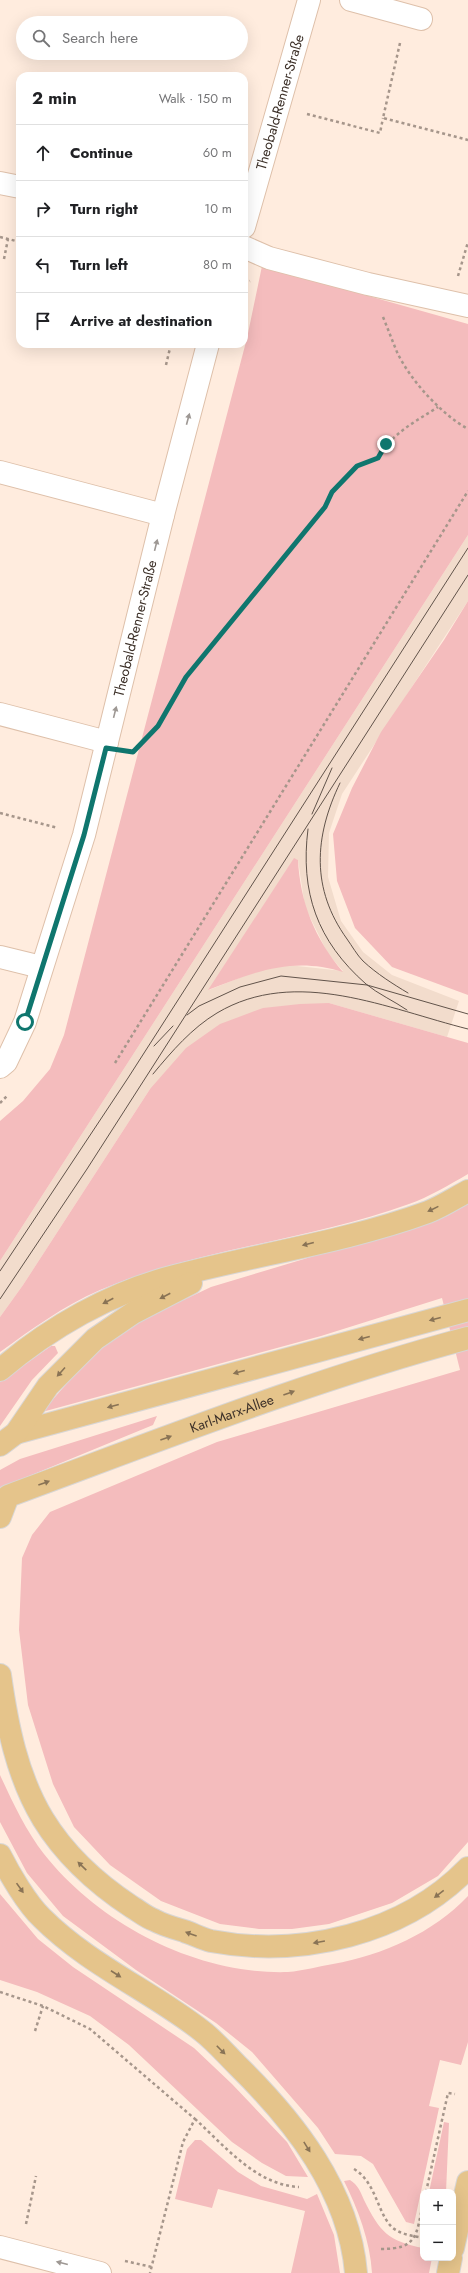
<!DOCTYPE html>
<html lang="en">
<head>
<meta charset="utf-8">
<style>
  :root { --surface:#fff; --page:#f2f2f2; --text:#202124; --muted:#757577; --line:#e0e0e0 }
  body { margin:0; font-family:Jost,sans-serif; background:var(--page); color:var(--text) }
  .controls { position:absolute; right:12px; bottom:12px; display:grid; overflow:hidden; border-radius:8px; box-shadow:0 4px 16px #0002 }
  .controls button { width:36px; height:36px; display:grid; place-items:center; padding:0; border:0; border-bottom:1px solid var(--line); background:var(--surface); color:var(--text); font:20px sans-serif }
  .stop { position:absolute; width:12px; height:12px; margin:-9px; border:3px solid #0f766e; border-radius:50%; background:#fff }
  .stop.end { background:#0f766e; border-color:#fff; box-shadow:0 1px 4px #0008 }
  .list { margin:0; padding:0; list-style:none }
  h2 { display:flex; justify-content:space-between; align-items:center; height:52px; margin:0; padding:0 16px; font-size:17px }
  h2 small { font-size:13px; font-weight:400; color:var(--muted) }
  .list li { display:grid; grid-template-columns:26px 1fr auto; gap:12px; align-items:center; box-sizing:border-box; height:56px; padding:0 16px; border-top:1px solid var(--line) }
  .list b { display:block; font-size:15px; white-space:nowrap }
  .list em { font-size:13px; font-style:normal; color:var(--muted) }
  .icon { flex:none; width:22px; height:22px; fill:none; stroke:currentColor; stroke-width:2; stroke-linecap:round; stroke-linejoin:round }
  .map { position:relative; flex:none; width:468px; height:2273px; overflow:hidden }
  .search { position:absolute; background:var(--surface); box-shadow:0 4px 16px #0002; left:16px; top:16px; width:232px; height:44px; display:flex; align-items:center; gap:10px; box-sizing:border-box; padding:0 14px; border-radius:22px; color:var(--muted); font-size:15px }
  .panel { position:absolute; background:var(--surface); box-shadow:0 4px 16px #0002; left:16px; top:72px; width:232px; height:276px; border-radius:12px }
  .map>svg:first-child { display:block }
  .built { fill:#f2dccc; fill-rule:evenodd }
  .green { fill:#f4bcbd }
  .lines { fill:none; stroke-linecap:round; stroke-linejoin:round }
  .minor-casing { stroke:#dec0aa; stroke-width:24 }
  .major-casing { stroke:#d8d6d4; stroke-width:24 }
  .path { stroke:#a6968b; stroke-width:2.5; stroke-dasharray:3 3; stroke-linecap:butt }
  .minor { stroke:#fff; stroke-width:22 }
  .major { stroke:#e5c48b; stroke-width:22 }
  .tram { stroke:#61534a; stroke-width:1 }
  .oneway { fill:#9e9894 }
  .oneway2 { fill:#897355 }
  .route { stroke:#0f766e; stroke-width:5 }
  .labels { text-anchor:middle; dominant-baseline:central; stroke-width:4; stroke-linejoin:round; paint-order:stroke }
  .street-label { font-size:14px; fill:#3d3129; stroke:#fdfdfd }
</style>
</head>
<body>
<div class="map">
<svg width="468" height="2273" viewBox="0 0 468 2273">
  <rect width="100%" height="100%" fill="#ffecde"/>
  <path class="built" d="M468,535v66l-126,193 -13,39 -1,44 13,44 22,31 29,23 67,26 -12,36 -118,-34 -179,86 -127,196 -23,32v-56zM294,859l4,1 7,47 23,47 15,17 -55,-6 -29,5 -50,20z"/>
  <path class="green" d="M262,266l206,58v211l-468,726v-140l23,-20 27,-32 14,-34 183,-697z
    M468,601v394l-76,-28 -37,-39 -18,-47 -4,-47 19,-46 29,-56 63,-92z
    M294,858l4,2c2,42 17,79 45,112 -50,-16 -89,0 -135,18z
    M329,1003l139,40v131c-19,11 -39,23 -59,30 -101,37 -210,44 -309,86 -37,16 -68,39 -100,62v-35l23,-32 127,-196 36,-41 34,-24 43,-16 37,-4z
    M468,1204v638l-30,34 -46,27 -63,21 -37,5h-33l-39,-5 -59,-23 -51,-36 -36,-38 -21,-43 -25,-79 -9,-75 3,-72 10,-23 18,-23 167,-70 243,-72 -18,-72 -121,38 -279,76 33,-38 30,-29 34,-24 72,-34 236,-71z
    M51,1346h4l3,7 -26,27 -32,46v-44z
    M157,1416l-4,9 -153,63v-18l20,-11z
    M0,1775c12,26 26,56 44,79 56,71 154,121 244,118 15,-1 31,-6 45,-8 50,-9 100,-31 135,-68v146l-7,23 -21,-5 -11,46 10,2 -25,116 -8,-2 -33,-58 -12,-8 -26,-2 -17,-26 -66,-76 -36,-29 -80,-53 -73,-54 -36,-43 -27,-51z
    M0,1894l38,45 35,28 121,81 38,36 55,58 21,35 -22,-1 -24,-13 -30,-21 -103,-97 -39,-29 -53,-24 -37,-12z
    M444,2122l5,1 -3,69h-17z
    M195,2140h6l37,32 23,14 46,13 10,-5 17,41 6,38h-49l14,-62 -87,-22 -6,19 -37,-9 12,-50z
    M350,2180c8,5 10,11 14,20 16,32 24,41 59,48v10h9l-3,15h-57c-2,-32 -14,-64 -28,-92z"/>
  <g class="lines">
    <g class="minor-casing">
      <g id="minor">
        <path d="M351,0l70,19"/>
        <path d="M0,183l20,4"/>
        <path id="s1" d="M244,227l65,-227"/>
        <path d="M244,247l25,11 99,26 100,22"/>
        <path d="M0,472l163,43"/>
        <path d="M0,714l107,28"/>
        <path d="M0,957l41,10"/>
        <path id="s2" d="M0,1067l6,-5 19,-40 59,-187 79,-320 45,-171"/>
        <path d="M0,2247l100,26"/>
      </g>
    </g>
    <g class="major-casing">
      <g id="major">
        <path d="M0,1370c49,-42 111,-78 175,-94 83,-22 171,-34 253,-64 13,-5 27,-14 40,-21"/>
        <path d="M16,1433l452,-123"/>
        <path d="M0,1445l16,-12 32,-47 47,-47 38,-26 58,-30"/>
        <path id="s3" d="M0,1517l8,-21c152,-56 303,-116 460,-158"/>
        <path d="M0,1675c7,50 17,101 43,144 22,36 54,65 89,88 7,4 14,10 22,13 9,5 20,8 30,11 9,3 18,8 27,10 90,17 193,-7 257,-73"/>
        <path d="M0,1855c9,18 27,49 42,63 47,47 109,73 160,113 13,10 24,23 35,34 57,56 112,125 119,208"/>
        <path d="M453,2248l15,-66"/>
        <path d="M448,2273l3,-15"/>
      </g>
    </g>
    <path class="path" d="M400,43l-17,75 85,22
      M307,114l73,19 3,-15
      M0,237l20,5
      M4,259l4,-20
      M458,276l10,-34
      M244,283l6,-2
      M383,317c5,12 9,23 14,35 13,28 44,62 71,77
      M166,365l5,-21
      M135,750l23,-24 28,-49 139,-170 8,-15 24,-26 21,-8c14,-25 37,-36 60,-51
      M0,813l58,15
      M115,1063l353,-572
      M0,1103l8,-8
      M0,1992l43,14 47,23 105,90 -12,23 -33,131
      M35,2031l8,-25
      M195,2119c30,27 61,66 104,68
      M354,2169c24,14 24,51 42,61 8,5 18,6 27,8
      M426,2192l22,-99 7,1
      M26,2224l10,-48
      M381,2249c37,0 35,-14 42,-45
      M125,2261l27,6"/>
    <use href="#minor" class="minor"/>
    <use href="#major" class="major"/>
    <path class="tram" d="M340,783c-26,54 -29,106 7,156 5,7 10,16 16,22 14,13 30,23 45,32
      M312,814l20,-46
      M308,829c-8,63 9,112 58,155 12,10 28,17 41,26
      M187,1015l12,-9 41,-19 41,-11 86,9 101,29
      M154,1046l19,-20
      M153,1074c19,-23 39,-46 64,-61 79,-47 171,-4 251,16
      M0,1271l128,-193 340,-530
      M0,1299l87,-130 381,-594"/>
  </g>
  <defs><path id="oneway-solid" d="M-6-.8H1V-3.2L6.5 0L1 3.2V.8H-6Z"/></defs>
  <g class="oneway">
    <use href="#oneway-solid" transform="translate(188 419) rotate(-75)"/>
    <use href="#oneway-solid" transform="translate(156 545) rotate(-76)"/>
    <use href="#oneway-solid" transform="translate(115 712) rotate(-76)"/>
    <use href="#oneway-solid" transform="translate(62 2263) rotate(-166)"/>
  </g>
  <g class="oneway2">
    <use href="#oneway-solid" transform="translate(433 1209) rotate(154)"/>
    <use href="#oneway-solid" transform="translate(308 1244) rotate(166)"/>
    <use href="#oneway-solid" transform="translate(165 1296) rotate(152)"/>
    <use href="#oneway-solid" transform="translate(108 1301) rotate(153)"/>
    <use href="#oneway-solid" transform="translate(435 1319) rotate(165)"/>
    <use href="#oneway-solid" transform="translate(364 1338) rotate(165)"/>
    <use href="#oneway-solid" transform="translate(61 1372) rotate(132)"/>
    <use href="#oneway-solid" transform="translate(239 1372) rotate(165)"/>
    <use href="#oneway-solid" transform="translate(289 1393) rotate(-20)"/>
    <use href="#oneway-solid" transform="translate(113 1406) rotate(165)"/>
    <use href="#oneway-solid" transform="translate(166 1438) rotate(-20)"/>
    <use href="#oneway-solid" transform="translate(44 1483) rotate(-20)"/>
    <use href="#oneway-solid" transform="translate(82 1866) rotate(-136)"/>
    <use href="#oneway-solid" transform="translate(20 1888) rotate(55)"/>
    <use href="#oneway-solid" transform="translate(439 1894) rotate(142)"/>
    <use href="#oneway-solid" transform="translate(191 1934) rotate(-160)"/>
    <use href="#oneway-solid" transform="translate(319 1942) rotate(170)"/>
    <use href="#oneway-solid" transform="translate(116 1974) rotate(33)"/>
    <use href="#oneway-solid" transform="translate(221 2050) rotate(45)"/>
    <use href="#oneway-solid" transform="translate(307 2147) rotate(58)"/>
  </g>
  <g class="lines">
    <path class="route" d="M25,1022l59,-187 22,-87 27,4 25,-26 28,-49 139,-170 7,-15 25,-26 21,-8 8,-14"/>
  </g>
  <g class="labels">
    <g class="street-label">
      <text stroke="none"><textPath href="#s1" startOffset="130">Theobald-Renner-Straße</textPath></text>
      <text stroke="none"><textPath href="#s2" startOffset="461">Theobald-Renner-Straße</textPath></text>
      <text stroke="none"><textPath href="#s3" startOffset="261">Karl-Marx-Allee</textPath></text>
    </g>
  </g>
</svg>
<div class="controls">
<button>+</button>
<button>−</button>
</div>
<div class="stop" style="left:25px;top:1022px"></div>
<div class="stop end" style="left:386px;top:444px"></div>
<div class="search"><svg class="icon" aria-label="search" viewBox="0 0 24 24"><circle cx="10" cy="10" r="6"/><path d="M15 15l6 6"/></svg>Search here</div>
<section class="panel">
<h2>2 min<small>Walk · 150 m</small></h2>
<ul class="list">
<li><svg class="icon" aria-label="ahead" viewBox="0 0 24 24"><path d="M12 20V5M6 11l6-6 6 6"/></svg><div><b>Continue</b></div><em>60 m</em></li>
<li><svg class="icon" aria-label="right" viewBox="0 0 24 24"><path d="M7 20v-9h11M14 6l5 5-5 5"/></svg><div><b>Turn right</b></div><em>10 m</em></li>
<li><svg class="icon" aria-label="left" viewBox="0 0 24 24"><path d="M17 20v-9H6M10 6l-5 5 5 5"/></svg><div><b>Turn left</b></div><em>80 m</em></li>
<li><svg class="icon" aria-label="arrive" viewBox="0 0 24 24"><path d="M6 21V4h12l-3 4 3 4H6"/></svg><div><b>Arrive at destination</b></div></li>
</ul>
</section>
</div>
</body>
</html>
